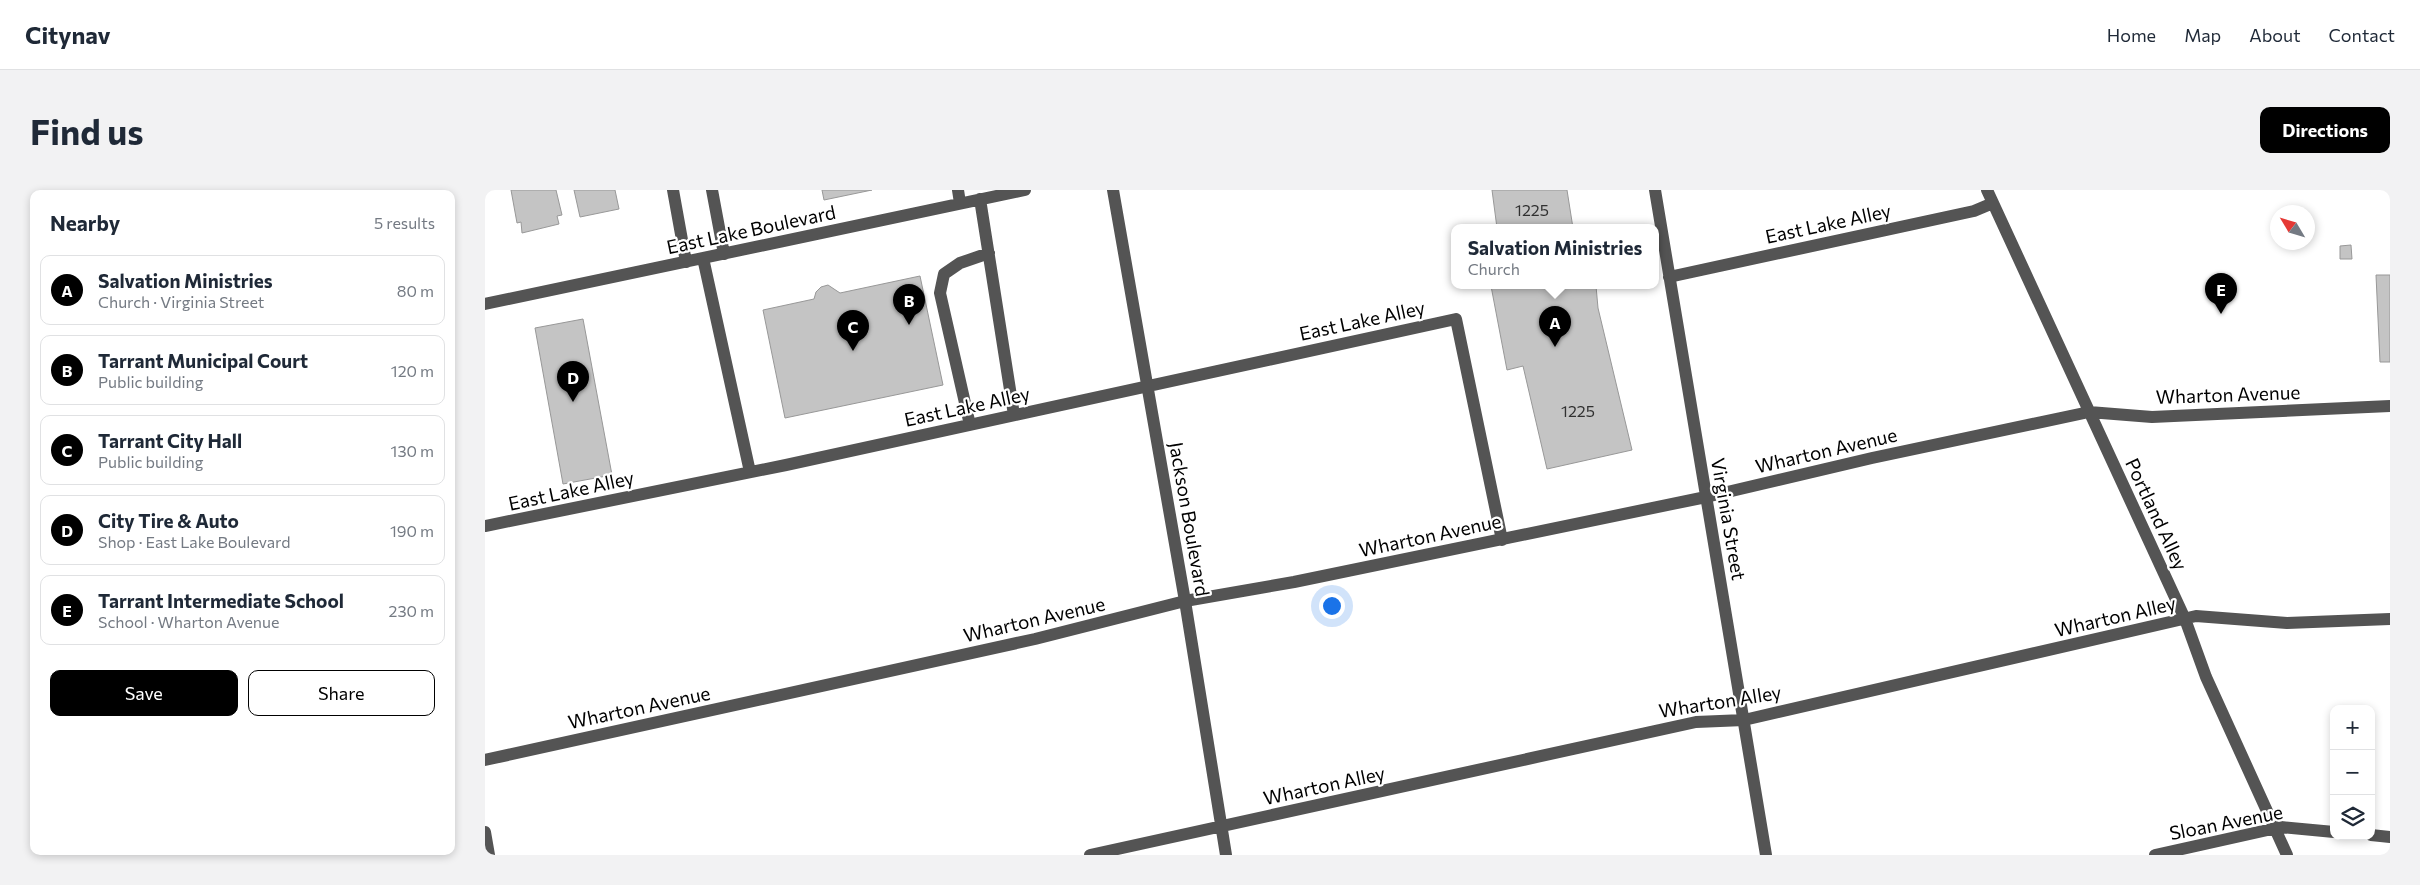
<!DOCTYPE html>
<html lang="en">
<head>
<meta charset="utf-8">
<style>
  :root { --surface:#fff; --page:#f2f2f3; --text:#1f2937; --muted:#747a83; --line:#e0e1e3; --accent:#000 }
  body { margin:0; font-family:Commissioner,sans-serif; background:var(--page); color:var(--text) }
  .controls { position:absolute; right:15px; bottom:15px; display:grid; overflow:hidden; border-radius:10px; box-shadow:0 2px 8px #0003 }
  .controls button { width:45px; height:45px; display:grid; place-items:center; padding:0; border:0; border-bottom:1px solid var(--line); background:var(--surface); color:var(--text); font:25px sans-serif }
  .compass { position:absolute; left:1785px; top:15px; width:45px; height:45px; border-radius:50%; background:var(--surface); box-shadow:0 2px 8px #0003; rotate:308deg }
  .you { position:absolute; left:846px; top:415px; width:18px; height:18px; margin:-12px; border:4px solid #fff; border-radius:50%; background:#1a73e8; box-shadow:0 0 0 8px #1a73e833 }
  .badge { display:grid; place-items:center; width:32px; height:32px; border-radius:50%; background:var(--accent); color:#fff; font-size:16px; font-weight:700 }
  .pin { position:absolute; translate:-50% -41px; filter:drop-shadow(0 1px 2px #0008) }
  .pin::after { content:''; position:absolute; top:26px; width:18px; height:15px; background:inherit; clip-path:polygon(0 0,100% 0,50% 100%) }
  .popup { position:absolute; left:966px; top:34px; width:208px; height:65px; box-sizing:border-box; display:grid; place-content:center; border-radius:10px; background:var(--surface); filter:drop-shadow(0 1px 4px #0005); font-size:16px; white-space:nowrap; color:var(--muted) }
  .popup b { font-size:19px; color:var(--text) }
  .popup::after { content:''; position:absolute; left:50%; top:100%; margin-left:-10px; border:10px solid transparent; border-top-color:var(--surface) }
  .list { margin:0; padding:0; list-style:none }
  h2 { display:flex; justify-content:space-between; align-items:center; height:65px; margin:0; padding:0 20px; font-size:21px }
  h2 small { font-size:16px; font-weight:400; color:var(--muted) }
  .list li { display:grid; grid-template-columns:32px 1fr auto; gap:15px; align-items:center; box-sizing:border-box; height:70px; margin:0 10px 10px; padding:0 10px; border:1px solid var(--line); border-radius:10px }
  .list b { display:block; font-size:19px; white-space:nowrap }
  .list p { margin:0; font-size:16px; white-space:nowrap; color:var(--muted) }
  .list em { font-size:16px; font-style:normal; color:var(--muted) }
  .actions { display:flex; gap:10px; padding:15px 20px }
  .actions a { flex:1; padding:11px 0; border:1px solid var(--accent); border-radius:10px; text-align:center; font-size:18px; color:var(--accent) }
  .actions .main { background:var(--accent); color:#fff }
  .icon { flex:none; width:28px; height:28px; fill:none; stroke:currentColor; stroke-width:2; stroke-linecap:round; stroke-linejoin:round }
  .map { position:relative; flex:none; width:1905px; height:665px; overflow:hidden; border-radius:10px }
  header { display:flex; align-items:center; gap:30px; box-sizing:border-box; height:70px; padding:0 25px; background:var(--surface); border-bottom:1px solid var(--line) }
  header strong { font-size:24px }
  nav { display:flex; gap:28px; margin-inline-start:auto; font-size:18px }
  .intro { display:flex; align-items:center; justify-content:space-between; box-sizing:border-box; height:120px; padding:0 30px }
  h1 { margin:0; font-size:35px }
  .button { padding:12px 22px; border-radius:10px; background:var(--accent); color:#fff; font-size:18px; font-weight:700 }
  main { display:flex; gap:30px; padding:0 30px }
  aside { flex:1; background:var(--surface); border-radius:10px; box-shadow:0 2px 8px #0003 }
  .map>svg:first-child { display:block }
  .building { fill:#c4c4c4; stroke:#989898 }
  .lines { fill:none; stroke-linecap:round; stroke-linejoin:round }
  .minor { stroke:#545454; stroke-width:12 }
  .labels { text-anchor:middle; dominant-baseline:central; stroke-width:4.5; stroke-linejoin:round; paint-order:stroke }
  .number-label { font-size:16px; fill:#313131 }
  .street-label { font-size:19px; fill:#000; stroke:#fff }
</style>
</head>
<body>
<header>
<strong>Citynav</strong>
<nav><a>Home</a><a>Map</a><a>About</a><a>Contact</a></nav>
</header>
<div class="intro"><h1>Find us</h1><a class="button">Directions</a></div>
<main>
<aside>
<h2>Nearby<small>5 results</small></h2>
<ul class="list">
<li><span class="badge">A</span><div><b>Salvation Ministries</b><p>Church · Virginia Street</p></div><em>80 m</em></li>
<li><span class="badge">B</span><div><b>Tarrant Municipal Court</b><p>Public building</p></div><em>120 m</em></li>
<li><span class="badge">C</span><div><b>Tarrant City Hall</b><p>Public building</p></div><em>130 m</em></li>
<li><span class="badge">D</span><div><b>City Tire &amp; Auto</b><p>Shop · East Lake Boulevard</p></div><em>190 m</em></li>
<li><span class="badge">E</span><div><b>Tarrant Intermediate School</b><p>School · Wharton Avenue</p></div><em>230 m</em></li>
</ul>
<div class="actions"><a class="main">Save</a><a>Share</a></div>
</aside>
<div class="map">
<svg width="1905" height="665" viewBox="0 0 1905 665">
  <rect width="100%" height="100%" fill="#fff"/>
  <path class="building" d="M26,0h45l6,25 -5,1 2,8 -37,9 -1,-11 -4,1z
    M89,0h41l4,19 -39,8z
    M337,0h50l-48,10z
    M1007,0h75l6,38h-76z
    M1866,55l1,14h-12v-13z
    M1891,85h14v87h-10z
    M435,86l23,109 -158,33 -22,-108 51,-11 2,-7 5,-5 7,-2 12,8z
    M1006,96h105l2,22 34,142 -85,19 -24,-103 -16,4z
    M98,129l29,156 -49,9 -28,-156z"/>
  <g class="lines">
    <path class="minor" d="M188,0l13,72
      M227,0l12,64
      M473,0l2,13
      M628,0l72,411 41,254
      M1170,0l111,665
      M1502,0l198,429 21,58 81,178
      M495,9l34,216
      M218,68l47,214
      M1184,87l305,-66 19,-8
      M0,114l540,-114
      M485,235l-30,-132 4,-19 16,-11 29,-10
      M0,336l301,-61 670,-146 46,221
      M0,570l550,-121 150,-38 109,-19 412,-85 166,-39 217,-46 63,5 238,-11
      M0,642l4,23
      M1886,645l19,2
      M605,665l606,-133 48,-2 452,-104 91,7 103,-4
      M1670,665l126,-28 53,5"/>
  </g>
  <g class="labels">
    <g class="number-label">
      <text x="1047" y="19">1225</text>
      <text x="1093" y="220">1225</text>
    </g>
    <g class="street-label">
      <text transform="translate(1343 33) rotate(-12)">East Lake Alley</text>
      <text transform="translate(266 39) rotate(-12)">East Lake Boulevard</text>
      <text transform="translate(877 130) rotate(-12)">East Lake Alley</text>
      <text transform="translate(1743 204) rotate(-2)">Wharton Avenue</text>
      <text transform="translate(482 216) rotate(-12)">East Lake Alley</text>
      <text transform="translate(1341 260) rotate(-13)">Wharton Avenue</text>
      <text transform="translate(86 300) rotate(-12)">East Lake Alley</text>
      <text transform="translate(1672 324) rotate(65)">Portland Alley</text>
      <text transform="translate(705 329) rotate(80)">Jackson Boulevard</text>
      <text transform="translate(1244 329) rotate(80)">Virginia Street</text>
      <text transform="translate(945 345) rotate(-12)">Wharton Avenue</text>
      <text transform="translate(1630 426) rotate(-13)">Wharton Alley</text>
      <text transform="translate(549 429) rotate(-13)">Wharton Avenue</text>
      <text transform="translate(1235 511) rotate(-9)">Wharton Alley</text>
      <text transform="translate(154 517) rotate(-12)">Wharton Avenue</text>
      <text transform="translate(839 595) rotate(-12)">Wharton Alley</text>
      <text transform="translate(1741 632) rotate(-11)">Sloan Avenue</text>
    </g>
  </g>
</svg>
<div class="controls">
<button>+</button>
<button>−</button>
<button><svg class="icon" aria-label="layers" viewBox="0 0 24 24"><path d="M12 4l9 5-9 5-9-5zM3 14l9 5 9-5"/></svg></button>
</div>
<svg class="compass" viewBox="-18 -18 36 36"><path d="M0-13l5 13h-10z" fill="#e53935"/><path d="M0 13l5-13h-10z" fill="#747a83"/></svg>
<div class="you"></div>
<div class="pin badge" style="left:1070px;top:157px">A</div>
<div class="popup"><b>Salvation Ministries</b>Church</div>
<div class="pin badge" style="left:424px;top:135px">B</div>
<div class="pin badge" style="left:368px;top:161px">C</div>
<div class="pin badge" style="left:88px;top:212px">D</div>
<div class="pin badge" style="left:1736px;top:124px">E</div>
</div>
</main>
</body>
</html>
